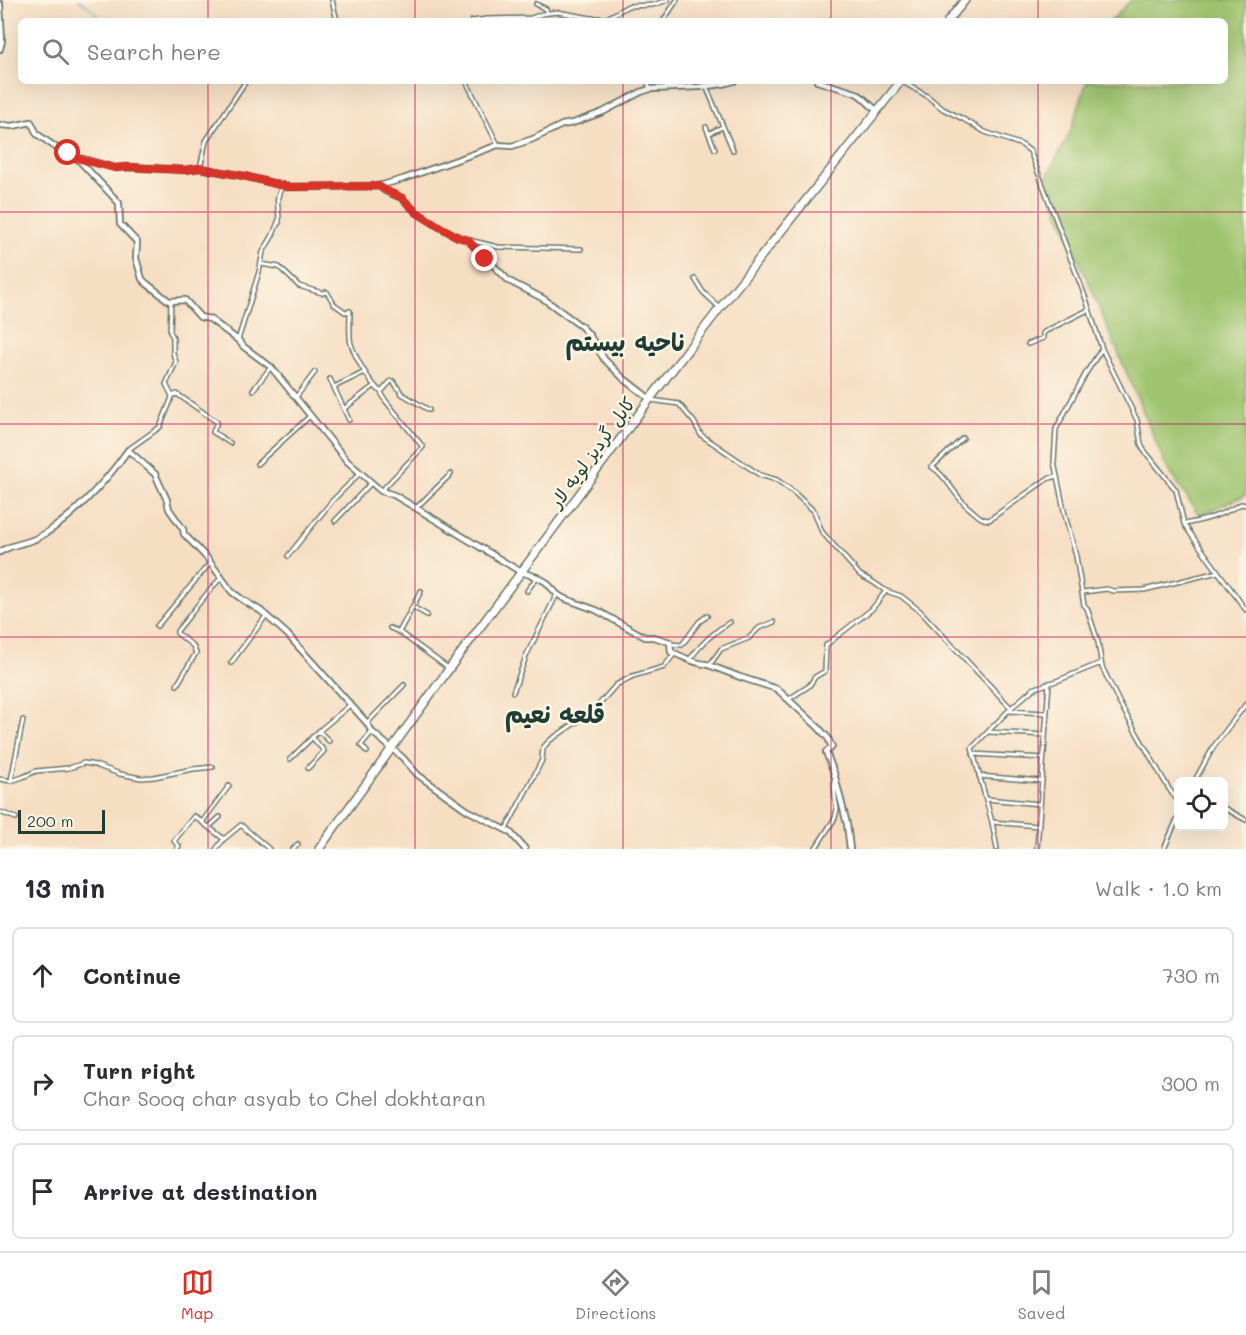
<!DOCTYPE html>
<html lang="en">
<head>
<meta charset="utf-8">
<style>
  :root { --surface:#fff; --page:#f7f7f7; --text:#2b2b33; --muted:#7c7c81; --line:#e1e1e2; --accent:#d93025 }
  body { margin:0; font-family:Mali,"Playpen Sans Arabic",sans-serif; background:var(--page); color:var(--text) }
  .controls { position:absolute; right:18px; bottom:18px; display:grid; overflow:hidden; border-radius:9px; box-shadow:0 6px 24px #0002 }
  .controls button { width:54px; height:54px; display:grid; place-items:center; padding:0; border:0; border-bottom:2px solid var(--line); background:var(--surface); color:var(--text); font:30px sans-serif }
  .scale { position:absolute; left:18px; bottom:15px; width:87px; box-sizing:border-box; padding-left:6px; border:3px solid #1f3d34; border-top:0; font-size:16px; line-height:21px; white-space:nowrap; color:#1f3d34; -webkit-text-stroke:4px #fcf5e5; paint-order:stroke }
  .stop { position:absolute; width:18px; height:18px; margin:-14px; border:4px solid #d93025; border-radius:50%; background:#fff }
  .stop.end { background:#d93025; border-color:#fff; box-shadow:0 2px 6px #0008 }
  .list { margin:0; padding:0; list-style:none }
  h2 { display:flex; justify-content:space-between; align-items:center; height:78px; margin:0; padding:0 24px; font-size:26px }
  h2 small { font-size:20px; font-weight:400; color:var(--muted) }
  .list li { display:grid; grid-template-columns:39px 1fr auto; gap:18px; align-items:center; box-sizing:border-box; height:96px; margin:0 12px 12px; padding:0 12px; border:2px solid var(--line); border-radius:9px }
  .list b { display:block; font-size:22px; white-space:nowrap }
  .list p { margin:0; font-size:20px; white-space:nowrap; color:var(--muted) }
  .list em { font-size:20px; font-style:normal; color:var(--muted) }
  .icon { flex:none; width:33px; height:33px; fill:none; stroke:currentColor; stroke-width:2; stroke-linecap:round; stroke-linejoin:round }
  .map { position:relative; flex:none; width:1246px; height:849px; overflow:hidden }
  .search { position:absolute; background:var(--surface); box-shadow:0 6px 24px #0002; left:18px; right:18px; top:18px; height:66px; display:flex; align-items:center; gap:15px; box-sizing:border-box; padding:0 21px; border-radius:9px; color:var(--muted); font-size:22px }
  .sheet { height:402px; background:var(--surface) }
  nav { display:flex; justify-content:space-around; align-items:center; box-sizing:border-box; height:84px; border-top:2px solid var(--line); background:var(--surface); font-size:16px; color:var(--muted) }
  nav a { display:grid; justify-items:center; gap:3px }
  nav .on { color:var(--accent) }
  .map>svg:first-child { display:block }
  .green { fill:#9fc46f; stroke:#5f8052; stroke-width:1.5 }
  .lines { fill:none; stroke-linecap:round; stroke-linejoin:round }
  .stream { stroke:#41b0bd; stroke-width:1.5 }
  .street-casing { stroke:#6a7566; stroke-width:6 }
  .secondary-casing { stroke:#6a7566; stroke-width:8 }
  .highway-casing { stroke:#6a7566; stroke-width:10 }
  .street { stroke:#fff; stroke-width:3 }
  .secondary { stroke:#fff; stroke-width:4.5 }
  .highway { stroke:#fff; stroke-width:7 }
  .route { stroke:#d93025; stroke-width:8 }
  .grid { fill:none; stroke:#c2185b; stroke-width:1.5; stroke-opacity:0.55 }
  .labels { text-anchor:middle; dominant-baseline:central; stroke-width:5; stroke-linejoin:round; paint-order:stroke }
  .street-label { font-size:18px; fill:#1f3d34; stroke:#fcf5e5 }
  .district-label { font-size:24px; font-weight:bold; fill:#1f3d34; stroke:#fcf5e5 }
</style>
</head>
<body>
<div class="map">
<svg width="1246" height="849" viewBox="0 0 1246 849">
  <rect width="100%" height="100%" fill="#fcf5e5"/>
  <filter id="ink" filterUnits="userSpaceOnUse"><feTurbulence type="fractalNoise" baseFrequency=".0167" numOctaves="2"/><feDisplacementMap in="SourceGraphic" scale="12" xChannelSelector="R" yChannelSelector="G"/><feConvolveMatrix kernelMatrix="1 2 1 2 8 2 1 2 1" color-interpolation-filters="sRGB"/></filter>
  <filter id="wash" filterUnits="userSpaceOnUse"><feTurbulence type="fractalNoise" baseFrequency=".008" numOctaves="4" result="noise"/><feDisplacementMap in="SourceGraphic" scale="24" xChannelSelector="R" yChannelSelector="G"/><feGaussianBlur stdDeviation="1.35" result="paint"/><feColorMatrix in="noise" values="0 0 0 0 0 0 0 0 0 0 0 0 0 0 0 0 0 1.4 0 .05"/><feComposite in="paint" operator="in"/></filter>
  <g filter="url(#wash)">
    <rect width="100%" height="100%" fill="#f6dec3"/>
    <path class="green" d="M1131,0h115v495l-47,20 -33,-49 -121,-286 25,-47 17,-52h138v-60h-114z"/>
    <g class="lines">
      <path class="stream" d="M79,0l16,12 4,9
        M105,21l3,-3 4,3"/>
    </g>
  </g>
  <g filter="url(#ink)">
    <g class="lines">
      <g class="street-casing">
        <path id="street" d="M332,0l5,21
          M536,4l10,5 1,3 -2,1
          M472,21l15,-2 44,-1 11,-4 15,-2 34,6h16l21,-12 25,-1 15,-5
          M663,21l14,-21
          M466,81l32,64
          M647,81l3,8
          M901,81l26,15 16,13 20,10 22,13 37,13 8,6 56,148 16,50 35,71 4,24 2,5 33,41 8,34 6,9 56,77
          M706,86l27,64
          M706,127l9,22
          M710,133l12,-6
          M200,168l6,-27 40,-60
          M469,240l29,7 83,2
          M261,264l18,3 20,19 23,7 5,-1 7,12 11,8 5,-1c0,7 -1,28 1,33 5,15 18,38 30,48
          M695,279l8,13 17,16
          M238,340l21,-68 4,-20 10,-17 5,-13 1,1c1,-15 -6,-24 4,-37
          M1028,344l15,-6v-5l3,-2 42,-21
          M1101,350l-15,23 -30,56 -2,33 11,53 11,41 8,49 3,3 11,34 4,25 18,37 49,85 9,12
          M330,379l19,41
          M334,387l31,-15
          M253,390l18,-23
          M172,396l5,-2 40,28 -4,10 17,11
          M296,397l19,-25
          M651,400l28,4 15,18 7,13 59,40 17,5 14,10 23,21 8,21 38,43 13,7 13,9 15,5 19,15 91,97
          M345,408l29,-22
          M963,438l-31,29c16,10 22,29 37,41 7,5 11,12 20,12l58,-41 10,-3
          M129,449l31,-22 11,-27 1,-4 -6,-12 10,-22 -3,-9v-16l-3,-5 1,-31
          M257,464l53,-48
          M382,490l41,-43 -38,-47 -4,-8 10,-11h2l9,13 27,16
          M416,508l35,-34
          M335,521l36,-38
          M1184,524c22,-4 38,-9 57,-20l5,1
          M288,556l44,-55 28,-28
          M527,591l10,-14
          M1083,592l24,-3 6,2 31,-1 74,-18
          M413,607l14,8
          M157,626l53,-63
          M390,628l9,4 49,36
          M399,632l22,-41
          M671,644l11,1 17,-23 8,-6
          M689,660c12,-16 24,-28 41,-38
          M231,663l35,-47
          M709,666l12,-17 28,-11 10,-10 15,-6
          M177,685l19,-32 -3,-7 -16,-13v-2c15,-18 28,-37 44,-53
          M513,692l14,-38 30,-60
          M789,699l20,-13 6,-9 10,-6 1,-26 46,-36 14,-18
          M1009,711l37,2
          M367,723l37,-38
          M319,731l10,10
          M989,732l56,3
          M367,752l-6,-7 11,-13
          M973,754l70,4
          M290,759l29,-28 31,-26
          M308,768l16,-17 -12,-14
          M979,776l63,5
          M0,779l11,2 12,-4 13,-6 33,-3 15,-5 11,2 25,9 21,4 13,-1 39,-8 20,-2
          M11,780l12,-60
          M1194,782l20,-36 32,-42
          M986,799l54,5
          M1224,808l22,12
          M0,812l16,6
          M202,822l27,-36
          M992,822l46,4
          M209,827l11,-10
          M506,829l29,-55 7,-14 1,-12 6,-7 45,-31 22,-25 17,-9 31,-9 11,-14
          M177,849l2,-3 -5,-5 20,-25 30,23
          M216,849l8,-10 17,-14 28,24
          M293,849l5,-5
          M815,849l20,-31 2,-9 -2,-11 -1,-17
          M997,849l-5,-27 -20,-74 39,-40 22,-19 26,-9 42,-17
          M1037,849l12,-166
          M1164,849l14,-32"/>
      </g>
      <g class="secondary-casing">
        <path id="secondary" d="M0,4l2,37 -2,8
          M817,81l39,12 6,4 15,14
          M0,125l13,1 18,-4 6,12 21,15 18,8 39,11 13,-1 57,3 15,-2 44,8 44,11 91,-1 24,-7 87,-31 8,-3 14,1 21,-7 29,-14 11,-2 30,-11 38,-20 9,-3 49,-2 24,-3 11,-3
          M76,157l43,46 1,21 17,18 -1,16 6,21 4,4 23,18 16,-1 15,17 10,2 28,21 6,7 27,20 76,94 34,30 13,4 22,13 105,64 16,5 9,5 11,12 6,4 33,12 49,27h9l16,5 1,10c12,4 23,12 35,12l34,13 37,12 40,37 11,12 4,9 -6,5 8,21 13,51 3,25
          M379,186l6,5 17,7 14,14 24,15 18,10 11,3 16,19 8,6 16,16 35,18 38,28 8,9 14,23 19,19 27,21
          M0,552c13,-9 27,-8 39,-15 32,-17 69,-58 89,-87l27,24 12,26 2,9 14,20 1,5 23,24 25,34 11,8 18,11 26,23 80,89 5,9 30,25 16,18 49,35 43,22 15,17"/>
      </g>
      <g class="highway-casing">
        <path id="highway" d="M948,21l17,-21
          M319,849l130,-180 201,-270 70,-91 181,-227"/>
      </g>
      <use href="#street" class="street"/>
      <use href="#secondary" class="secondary"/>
      <use href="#highway" class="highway"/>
    </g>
  </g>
  <g class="lines" filter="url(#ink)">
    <path class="route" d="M68,153l8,5 39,10 13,-1 56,3 16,-2 44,8 44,11 91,-1 6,4 17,8 14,14 24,15 18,10 10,3 17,19"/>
  </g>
  <path class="grid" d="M208,0v21M415,0v21M623,0v21M831,0v21M1038,0v21M208,81v768M415,81v768M623,81v768M831,81v768M1038,81v768M0,212h1246M0,424h1246M0,637h1246"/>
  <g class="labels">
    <g class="street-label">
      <text transform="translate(592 452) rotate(-54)">کابل گردیز لویه لار</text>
    </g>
    <g class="district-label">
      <text x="625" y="341">ناحیه بیستم</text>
      <text x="555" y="713">قلعه نعيم</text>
    </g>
  </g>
</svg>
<div class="controls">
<button><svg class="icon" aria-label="locate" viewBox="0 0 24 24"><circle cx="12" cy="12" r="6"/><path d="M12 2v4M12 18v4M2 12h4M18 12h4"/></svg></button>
</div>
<div class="scale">200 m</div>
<div class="stop" style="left:68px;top:153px"></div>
<div class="stop end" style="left:485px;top:259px"></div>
<div class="search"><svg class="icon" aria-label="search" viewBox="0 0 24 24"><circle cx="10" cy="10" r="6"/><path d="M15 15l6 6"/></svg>Search here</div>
</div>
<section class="sheet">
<h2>13 min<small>Walk · 1.0 km</small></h2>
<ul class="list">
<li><svg class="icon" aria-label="ahead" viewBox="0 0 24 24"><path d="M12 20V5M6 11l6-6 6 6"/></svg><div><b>Continue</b></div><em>730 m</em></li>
<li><svg class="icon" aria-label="right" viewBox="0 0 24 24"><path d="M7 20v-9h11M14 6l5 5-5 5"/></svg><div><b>Turn right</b><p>Char Sooq char asyab to Chel dokhtaran</p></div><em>300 m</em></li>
<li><svg class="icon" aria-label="arrive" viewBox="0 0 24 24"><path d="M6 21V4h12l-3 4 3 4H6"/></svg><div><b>Arrive at destination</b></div></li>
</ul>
</section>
<nav>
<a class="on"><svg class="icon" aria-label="map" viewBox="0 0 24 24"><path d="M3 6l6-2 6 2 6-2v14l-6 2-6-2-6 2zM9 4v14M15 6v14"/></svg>Map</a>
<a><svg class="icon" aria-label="directions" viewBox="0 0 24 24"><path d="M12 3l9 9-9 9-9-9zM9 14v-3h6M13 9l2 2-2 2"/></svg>Directions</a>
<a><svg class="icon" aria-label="saved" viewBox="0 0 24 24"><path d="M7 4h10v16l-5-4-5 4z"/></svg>Saved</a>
</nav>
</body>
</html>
